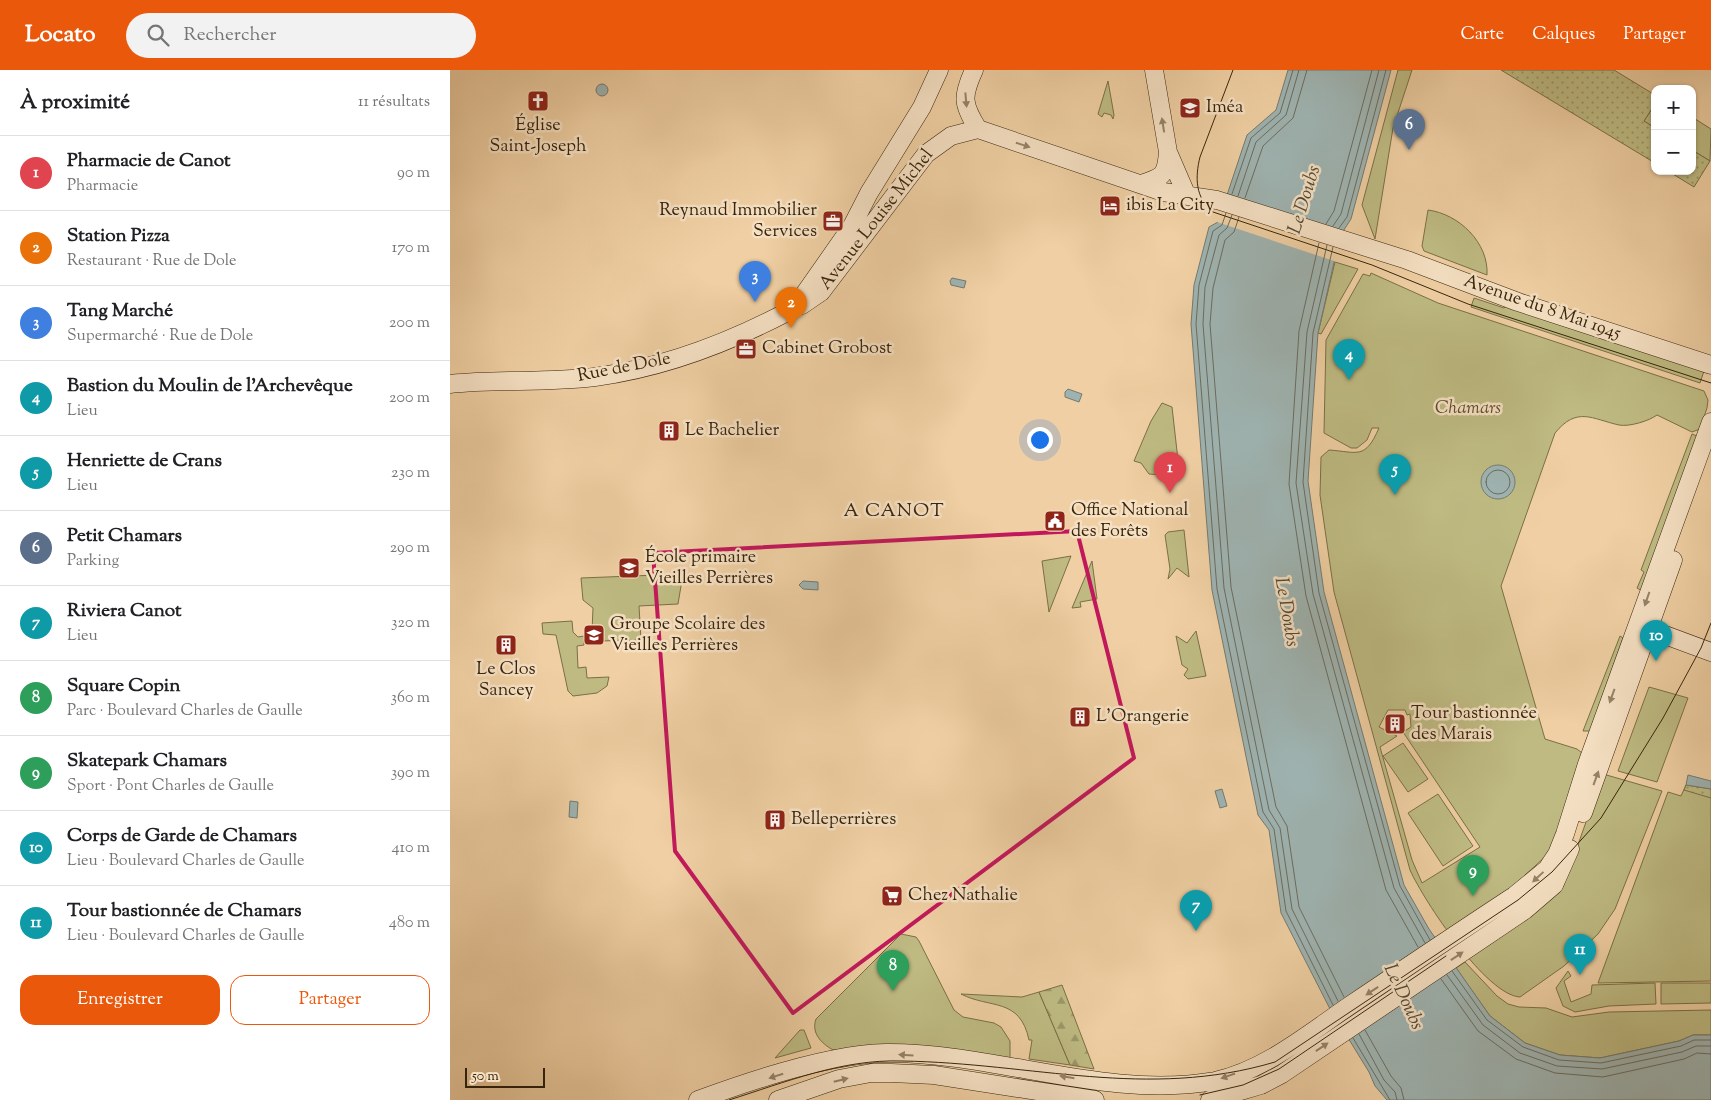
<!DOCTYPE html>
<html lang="fr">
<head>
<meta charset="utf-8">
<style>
  :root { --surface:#fff; --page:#f2f2f2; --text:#202124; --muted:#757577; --line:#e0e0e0; --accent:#ea580c }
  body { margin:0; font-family:"Sorts Mill Goudy",serif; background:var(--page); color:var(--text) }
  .controls { position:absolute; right:15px; top:15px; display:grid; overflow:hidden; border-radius:10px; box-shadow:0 1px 4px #0004 }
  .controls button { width:45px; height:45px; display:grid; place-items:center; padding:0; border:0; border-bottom:1px solid var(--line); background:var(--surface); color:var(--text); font:25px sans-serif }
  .scale { position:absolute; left:15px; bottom:12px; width:80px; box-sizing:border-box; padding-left:5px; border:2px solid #38240b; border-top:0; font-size:14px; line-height:18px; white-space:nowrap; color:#38240b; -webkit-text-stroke:4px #f5e0c3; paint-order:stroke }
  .you { position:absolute; left:589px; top:369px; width:18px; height:18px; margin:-12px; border:4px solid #fff; border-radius:50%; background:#1a73e8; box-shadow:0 0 0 8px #1a73e833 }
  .badge { display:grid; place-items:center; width:32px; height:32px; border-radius:50%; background:var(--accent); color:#fff; font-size:16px; font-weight:700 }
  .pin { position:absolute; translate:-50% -41px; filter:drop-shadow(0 1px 2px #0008) }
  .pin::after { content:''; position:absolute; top:26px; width:18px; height:15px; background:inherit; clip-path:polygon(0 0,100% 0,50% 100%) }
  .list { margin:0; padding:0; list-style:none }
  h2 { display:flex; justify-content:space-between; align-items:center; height:65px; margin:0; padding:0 20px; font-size:21px }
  h2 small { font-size:16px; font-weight:400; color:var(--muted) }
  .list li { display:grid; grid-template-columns:32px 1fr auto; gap:15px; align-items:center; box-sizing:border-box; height:75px; padding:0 20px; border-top:1px solid var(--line) }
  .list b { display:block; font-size:19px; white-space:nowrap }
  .list p { margin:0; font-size:16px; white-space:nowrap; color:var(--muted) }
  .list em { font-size:16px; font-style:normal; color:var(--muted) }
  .actions { display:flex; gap:10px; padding:15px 20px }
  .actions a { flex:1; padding:11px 0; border:1px solid var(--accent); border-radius:15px; text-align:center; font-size:18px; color:var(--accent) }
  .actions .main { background:var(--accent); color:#fff }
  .icon { flex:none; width:28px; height:28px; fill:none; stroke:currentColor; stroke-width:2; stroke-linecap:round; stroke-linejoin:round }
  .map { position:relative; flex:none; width:1261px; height:1030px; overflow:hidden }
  header { display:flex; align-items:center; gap:30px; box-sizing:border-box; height:70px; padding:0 25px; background:var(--accent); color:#fff }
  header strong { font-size:24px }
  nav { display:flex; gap:28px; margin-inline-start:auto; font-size:18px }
  .search { width:350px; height:45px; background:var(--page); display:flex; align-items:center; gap:12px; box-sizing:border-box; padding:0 18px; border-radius:28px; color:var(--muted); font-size:19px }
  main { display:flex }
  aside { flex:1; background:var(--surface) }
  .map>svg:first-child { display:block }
  .green { fill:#beba82; stroke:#7b6f46; fill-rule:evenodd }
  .forest { fill:url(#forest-firs); stroke:#7b6f46 }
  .garden { fill:url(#garden-dots); stroke:#7b6f46 }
  .water { fill:#9eb3b1; stroke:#757a6f }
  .pier { fill:#efcfa3 }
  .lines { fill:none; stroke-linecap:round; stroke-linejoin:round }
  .shore { stroke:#6b6c5e; stroke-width:1 }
  .secondary-casing { stroke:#38240b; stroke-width:19 }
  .secondary { stroke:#f5e0c3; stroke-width:18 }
  .tram { stroke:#38240b; stroke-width:1 }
  .oneway { fill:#968267 }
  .marked { fill:none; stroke:#c2185b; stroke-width:4; stroke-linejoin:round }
  .labels { text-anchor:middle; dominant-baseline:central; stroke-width:5; stroke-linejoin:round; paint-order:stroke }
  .poi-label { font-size:18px; fill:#38240b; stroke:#f5e0c3; text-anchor:start }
  .street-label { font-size:18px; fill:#38240b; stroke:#f5e0c3 }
  .park-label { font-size:18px; font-style:italic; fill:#5a4a29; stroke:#f5e0c3 }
  .water-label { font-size:19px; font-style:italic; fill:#524834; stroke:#f5e0c3 }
  .neighbourhood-label { font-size:19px; letter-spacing:1px; fill:#38240b; stroke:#f5e0c3 }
</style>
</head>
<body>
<header>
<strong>Locato</strong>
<div class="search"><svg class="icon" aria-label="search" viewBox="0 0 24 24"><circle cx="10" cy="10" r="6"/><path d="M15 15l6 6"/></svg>Rechercher</div>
<nav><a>Carte</a><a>Calques</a><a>Partager</a></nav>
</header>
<main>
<aside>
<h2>À proximité<small>11 résultats</small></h2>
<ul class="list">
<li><span class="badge" style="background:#e0444e">1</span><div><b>Pharmacie de Canot</b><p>Pharmacie</p></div><em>90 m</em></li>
<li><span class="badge" style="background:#e8710a">2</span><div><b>Station Pizza</b><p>Restaurant · Rue de Dole</p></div><em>170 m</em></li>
<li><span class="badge" style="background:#3f7fe0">3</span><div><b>Tang Marché</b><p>Supermarché · Rue de Dole</p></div><em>200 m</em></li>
<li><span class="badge" style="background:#0f9aa8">4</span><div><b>Bastion du Moulin de l’Archevêque</b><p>Lieu</p></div><em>200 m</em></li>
<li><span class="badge" style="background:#0f9aa8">5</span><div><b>Henriette de Crans</b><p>Lieu</p></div><em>230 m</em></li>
<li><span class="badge" style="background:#5c6f8a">6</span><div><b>Petit Chamars</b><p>Parking</p></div><em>290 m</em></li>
<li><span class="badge" style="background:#0f9aa8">7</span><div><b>Riviera Canot</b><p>Lieu</p></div><em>320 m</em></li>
<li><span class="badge" style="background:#2e9e5b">8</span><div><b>Square Copin</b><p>Parc · Boulevard Charles de Gaulle</p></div><em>360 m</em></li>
<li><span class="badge" style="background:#2e9e5b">9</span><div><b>Skatepark Chamars</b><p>Sport · Pont Charles de Gaulle</p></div><em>390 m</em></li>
<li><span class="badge" style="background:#0f9aa8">10</span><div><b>Corps de Garde de Chamars</b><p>Lieu · Boulevard Charles de Gaulle</p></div><em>410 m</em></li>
<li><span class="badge" style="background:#0f9aa8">11</span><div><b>Tour bastionnée de Chamars</b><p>Lieu · Boulevard Charles de Gaulle</p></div><em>480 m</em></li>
</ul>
<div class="actions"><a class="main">Enregistrer</a><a>Partager</a></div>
</aside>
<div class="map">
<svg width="1261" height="1030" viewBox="0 0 1261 1030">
  <defs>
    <pattern id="forest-firs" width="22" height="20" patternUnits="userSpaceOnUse" patternTransform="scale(1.25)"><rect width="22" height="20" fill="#beba82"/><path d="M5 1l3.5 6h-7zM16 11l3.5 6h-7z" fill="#9b9769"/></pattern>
    <pattern id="garden-dots" width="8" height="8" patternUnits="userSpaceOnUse" patternTransform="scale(1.25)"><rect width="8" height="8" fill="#beba82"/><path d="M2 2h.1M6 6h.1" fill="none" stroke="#9b9769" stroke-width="1.8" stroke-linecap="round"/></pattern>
  </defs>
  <rect width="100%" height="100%" fill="#efcfa3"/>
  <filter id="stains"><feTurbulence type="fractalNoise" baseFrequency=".004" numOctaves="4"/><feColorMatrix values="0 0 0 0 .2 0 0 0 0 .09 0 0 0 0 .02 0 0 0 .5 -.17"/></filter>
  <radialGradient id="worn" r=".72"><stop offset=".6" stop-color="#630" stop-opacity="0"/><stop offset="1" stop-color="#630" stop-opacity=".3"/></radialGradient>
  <path class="green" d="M948,0h14l-19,58 -18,111 -13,-34z
    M658,11l6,34 -1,4 -2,-4 -7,-2 -2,4 -4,-3z
    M1205,34v24l-11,-7z
    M1242,47l19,12 -1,32 -18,-11z
    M978,140c31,4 61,33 59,65l-63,-24 -2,-5z
    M885,192l23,7 -37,65 -3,-1z
    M921,203l67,30 266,88 4,9 -1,8 -7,21 -8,3 -35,-17c-8,6 -28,12 -38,10 -27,-6 -42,-19 -64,8l-54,153 44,153 32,10 5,4 -25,82 -10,20 -37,34 20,28 33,-30 40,-113 59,17 -47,118 -17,25 -34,32 -44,31c-34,-2 -96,-96 -110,-127l-76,-278 -14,-97 1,-38 8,-7c29,2 36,10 50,-22h-7l-5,12 -10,8h-6l-27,-15 2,-93 37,-66 7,2zM938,640h17l2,5 3,-1 1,13 -8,5 77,115 -58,36 -10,-23 -32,-113 17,-11 -18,-9z
    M1024,228l30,10 2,-2 198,65 -4,12 -229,-76z
    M712,333l10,4 6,53c-10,10 -15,16 -29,14l-8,-11 -7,-2 17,-40z
    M1242,364l5,2 -55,155 -5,-3 7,-16 -3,-2z
    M734,460l5,47 -12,-9 -9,11 2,-10 -5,-34 3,-3z
    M621,486l-22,56 -7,-51z
    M642,491l5,38 -17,3 1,5 -9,1z
    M233,504l-5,30 -39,2 2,34 -41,1 -1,3h-4l-3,-12 1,-24 -10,-8 -2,-22z
    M122,551l1,11 5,5 6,-1v9l-7,1 1,22 8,-1 1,11 22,-1 -2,9 -10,7 -24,3 -5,-5 -12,-56 -13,-1 -1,-11z
    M746,561l10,45 -18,3 -4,-4 4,-6 -6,-4 -6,-29 11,7z
    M1170,566l3,2 -33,93h-7z
    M1199,617l39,11 -31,84 -39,-11z
    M953,673l25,36 -20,13 -25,-36z
    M1236,715l25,4v192l-113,2 70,-191 13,4z
    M988,724l35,52 -30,20 -35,-53z
    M451,864l15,3 3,4 35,69 9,7 31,6 7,4 9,14v20l-177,-11c-12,-7 -22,-17 -17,-31z
    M1015,892l32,34 11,8 11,3 27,1 26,9 37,-5 102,-2v25h-18l-14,6 -79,17 -40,-3 -35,-12 -35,-27 -34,-48z
    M1118,901l3,5 -7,5 7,21 20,-8 1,-9 63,-2 1,21 -47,2 -34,6 -12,-6 -7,-18z
    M1211,913h50v20l-50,1z
    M589,922l31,73 -41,-6 3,-19h-3c-9,-43 -39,-31 -68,-46l61,3z
    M350,960h4l7,18 -36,10z"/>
  <path class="forest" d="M612,915l32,84 -24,-4 -31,-73z"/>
  <path class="garden" d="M1051,0h113l41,25v9l-11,17 11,7v35z
    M1242,80l18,11 -16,26 -26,-16h24z
    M1236,715l25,4v9l-27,-8z"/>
  <path class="water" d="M838,0h103l-40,149 -11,17 -22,97 -10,148 16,111 80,293 25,44 61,87 35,27 35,12 40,3 79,-17 14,-6h18v65h-324l-12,-14 -6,-14 -40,-65 -48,-94 -12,-83 -11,-15 -46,-225 -21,-266 3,-39 15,-58 9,-5 29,-87 29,-25z
    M146 20a6 6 0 1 1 12 0a6 6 0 1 1-12 0Z
    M502,208l14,3 -2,7 -13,-3 -1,-4z
    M618,319l14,5 -3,8 -14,-5v-5z
    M1031 412a17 17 0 1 1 34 0a17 17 0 1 1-34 0Z
    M353,511l15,1v8l-15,-1 -4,-4z
    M1238,705l23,6v8l-25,-4z
    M772,719l5,17 -7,2 -5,-17z
    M120,731l8,1 -1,16 -8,-1z"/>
  <path class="pier" d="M775,124l118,42 -6,26 -123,-41z"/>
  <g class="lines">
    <path class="shore" d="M782,124l19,-56 29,-25 13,-43
      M788,126l18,-54 30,-27 13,-45
      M795,128l18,-52 30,-28 14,-48
      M776,143l-4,12 -9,6 -14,54 -3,39 21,265 46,223 11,17 12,82 47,94
      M782,145l-5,13 -8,7 -14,52 -2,37 21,264 45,222 11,18 12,81 46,92
      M789,147l-5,15 -9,8 -12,48 -3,36 21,263 45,220 11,19 12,81 45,90
      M876,154l8,-13 38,-141
      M883,156l8,-12 38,-144
      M889,158l8,-11 39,-147
      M869,173l-20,88 -10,153 17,112 80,294 32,57
      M877,175l-20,87 -11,151 17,111 81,294 31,55
      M883,177l-20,86 -10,149 16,111 81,293 30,54
      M1036 412a12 12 0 1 1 24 0a12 12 0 1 1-24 0Z
      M1002,901l35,49 36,27 36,13 42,3 80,-17 13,-6h17
      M997,905l36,50 37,28 37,13 45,3 80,-17 14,-6h15
      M991,909l37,52 38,28 39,14 48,4 81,-18 13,-6 14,1
      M915,960l26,46 10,12 3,12
      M909,964l25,46 11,12 2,8
      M903,968l37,62"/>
    <g class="secondary-casing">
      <path id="secondary" d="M524,0c-12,26 -12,34 4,59
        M704,0l14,82 19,44
        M691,114c22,-7 25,-8 27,-32
        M346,236l6,-1 19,-13 105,-138 25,-18 27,-7 185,63 54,8 190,60 111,42 193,63
        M0,314c48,-5 97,-1 145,-7 67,-9 133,-34 192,-65l9,-6 56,-80 17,-33 53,-86 17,-37
        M1188,555l73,27
        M1133,743l90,-253
        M248,1030c54,-20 131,-46 188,-47 109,-1 219,47 329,28 50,-11 93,-47 134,-75 55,-37 110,-74 165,-110l33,-27 10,-15 8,-20 22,-70 124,-342
        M328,1030l61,-21 32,-6h20l43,2 161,25
        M760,1030l51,-15 21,-11 243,-164 29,-25 16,-36"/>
    </g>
    <use href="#secondary" class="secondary"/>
    <path class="tram" d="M783,0l-33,87c-5,20 -5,41 13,55l159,53 96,39 243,79
      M750,1025l43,-10 36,-16 167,-113
      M279,1030c57,-18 113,-41 173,-39 131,2 245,39 373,1l243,-162 34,-28 49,-54 62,-100 38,-70 10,-25"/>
  </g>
  <defs><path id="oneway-solid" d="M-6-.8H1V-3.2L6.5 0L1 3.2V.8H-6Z" transform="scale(1.25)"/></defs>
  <g class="oneway">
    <use href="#oneway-solid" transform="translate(516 30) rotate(85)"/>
    <use href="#oneway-solid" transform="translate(713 55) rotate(-99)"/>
    <use href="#oneway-solid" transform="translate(573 75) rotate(18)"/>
    <use href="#oneway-solid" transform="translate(1197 529) rotate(109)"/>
    <use href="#oneway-solid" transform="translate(1162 626) rotate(110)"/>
    <use href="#oneway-solid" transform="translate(1146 708) rotate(-70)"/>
    <use href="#oneway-solid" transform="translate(1088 807) rotate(137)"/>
    <use href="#oneway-solid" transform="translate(1007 886) rotate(-34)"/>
    <use href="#oneway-solid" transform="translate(922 921) rotate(146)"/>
    <use href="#oneway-solid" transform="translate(872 977) rotate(-34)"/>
    <use href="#oneway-solid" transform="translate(456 985) rotate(-176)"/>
    <use href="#oneway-solid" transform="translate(326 1006) rotate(163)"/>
    <use href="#oneway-solid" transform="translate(778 1006) rotate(161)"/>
    <use href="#oneway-solid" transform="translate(617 1007) rotate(-171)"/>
    <use href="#oneway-solid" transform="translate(391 1010) rotate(-14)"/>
  </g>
  <path class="marked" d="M627,461l57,227 -341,255 -118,-162 -22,-298z"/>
  <defs>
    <g id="church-square" transform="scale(1.125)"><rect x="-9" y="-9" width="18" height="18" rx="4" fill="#8f2418" stroke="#f5e0c3"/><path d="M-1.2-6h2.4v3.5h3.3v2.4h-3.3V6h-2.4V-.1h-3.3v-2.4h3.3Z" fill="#fff"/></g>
    <g id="university-square" transform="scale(1.125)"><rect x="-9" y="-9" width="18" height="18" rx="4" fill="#8f2418" stroke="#f5e0c3"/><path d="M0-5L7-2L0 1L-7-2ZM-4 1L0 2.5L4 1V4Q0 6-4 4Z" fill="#fff"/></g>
    <g id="hotel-square" transform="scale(1.125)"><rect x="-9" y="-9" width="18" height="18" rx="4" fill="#8f2418" stroke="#f5e0c3"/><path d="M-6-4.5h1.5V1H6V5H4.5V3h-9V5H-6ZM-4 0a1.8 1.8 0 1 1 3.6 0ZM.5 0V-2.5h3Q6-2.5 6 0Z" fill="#fff"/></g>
    <g id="office-square" transform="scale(1.125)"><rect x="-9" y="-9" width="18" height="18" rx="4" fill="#8f2418" stroke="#f5e0c3"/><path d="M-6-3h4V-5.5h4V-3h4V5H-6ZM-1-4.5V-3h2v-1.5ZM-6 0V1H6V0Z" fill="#fff"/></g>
    <g id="building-square" transform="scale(1.125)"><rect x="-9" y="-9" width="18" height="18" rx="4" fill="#8f2418" stroke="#f5e0c3"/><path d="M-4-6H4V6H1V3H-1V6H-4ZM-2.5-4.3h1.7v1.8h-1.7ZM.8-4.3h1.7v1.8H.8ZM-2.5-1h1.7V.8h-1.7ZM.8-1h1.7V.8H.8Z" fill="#fff"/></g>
    <g id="civic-square" transform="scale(1.125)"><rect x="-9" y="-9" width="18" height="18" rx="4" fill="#8f2418" stroke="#f5e0c3"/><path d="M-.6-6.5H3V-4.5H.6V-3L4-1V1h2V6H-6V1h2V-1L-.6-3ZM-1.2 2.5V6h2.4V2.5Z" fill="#fff"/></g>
    <g id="school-square" transform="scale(1.125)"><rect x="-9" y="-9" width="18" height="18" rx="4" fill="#8f2418" stroke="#f5e0c3"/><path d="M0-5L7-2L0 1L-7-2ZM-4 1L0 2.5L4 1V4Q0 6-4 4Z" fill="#fff"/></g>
    <g id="supermarket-square" transform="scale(1.125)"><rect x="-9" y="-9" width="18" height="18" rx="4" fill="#8f2418" stroke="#f5e0c3"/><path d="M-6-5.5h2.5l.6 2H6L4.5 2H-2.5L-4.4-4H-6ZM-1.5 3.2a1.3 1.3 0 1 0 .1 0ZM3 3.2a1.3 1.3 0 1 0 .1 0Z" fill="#fff"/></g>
  </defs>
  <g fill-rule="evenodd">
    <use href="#church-square" x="88" y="31"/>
    <use href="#university-square" x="740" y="38"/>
    <use href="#hotel-square" x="660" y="136"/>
    <use href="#office-square" x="383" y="151"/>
    <use href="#office-square" x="296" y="279"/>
    <use href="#building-square" x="219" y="361"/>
    <use href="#civic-square" x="605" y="451"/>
    <use href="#school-square" x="179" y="498"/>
    <use href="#school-square" x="144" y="565"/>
    <use href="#building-square" x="56" y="575"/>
    <use href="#building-square" x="630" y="647"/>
    <use href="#building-square" x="945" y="654"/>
    <use href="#building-square" x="325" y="750"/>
    <use href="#supermarket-square" x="442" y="826"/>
  </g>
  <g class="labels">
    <g class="poi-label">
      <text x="756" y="38">Iméa</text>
      <text x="88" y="56" text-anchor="middle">Église<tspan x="88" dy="21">Saint-Joseph</tspan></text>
      <text x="676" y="136">ibis La City</text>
      <text x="367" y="141" text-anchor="end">Reynaud Immobilier<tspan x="367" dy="21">Services</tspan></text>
      <text x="312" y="279">Cabinet Grobost</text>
      <text x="235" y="361">Le Bachelier</text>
      <text x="621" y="441">Office National<tspan x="621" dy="21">des Forêts</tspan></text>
      <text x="195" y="488">École primaire<tspan x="195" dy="21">Vieilles Perrières</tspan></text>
      <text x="160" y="555">Groupe Scolaire des<tspan x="160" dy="21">Vieilles Perrières</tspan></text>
      <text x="56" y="600" text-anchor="middle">Le Clos<tspan x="56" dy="21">Sancey</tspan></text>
      <text x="961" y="644">Tour bastionnée<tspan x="961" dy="21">des Marais</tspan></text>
      <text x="646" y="647">L'Orangerie</text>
      <text x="341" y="750">Belleperrières</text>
      <text x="458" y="826">Chez Nathalie</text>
    </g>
    <g class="street-label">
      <text transform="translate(427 150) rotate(-52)">Avenue Louise Michel</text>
      <text transform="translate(1092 238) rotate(19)">Avenue du 8 Mai 1945</text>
      <text transform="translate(174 298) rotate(-11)">Rue de Dole</text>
    </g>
    <g class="park-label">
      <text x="1018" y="339">Chamars</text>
    </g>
    <g class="water-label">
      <text transform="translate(855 130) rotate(-73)">Le Doubs</text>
      <text transform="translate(836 542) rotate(80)">Le Doubs</text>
      <text transform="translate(953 927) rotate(65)">Le Doubs</text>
    </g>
    <g class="neighbourhood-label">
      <text x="444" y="441">A CANOT</text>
    </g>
  </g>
  <rect width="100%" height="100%" filter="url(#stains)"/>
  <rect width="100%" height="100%" fill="url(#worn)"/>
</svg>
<div class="controls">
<button>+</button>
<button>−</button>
</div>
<div class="scale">50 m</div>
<div class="you"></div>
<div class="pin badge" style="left:720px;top:423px;background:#e0444e">1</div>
<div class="pin badge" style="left:341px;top:258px;background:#e8710a">2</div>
<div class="pin badge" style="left:305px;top:232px;background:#3f7fe0">3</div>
<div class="pin badge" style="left:899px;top:310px;background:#0f9aa8">4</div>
<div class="pin badge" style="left:945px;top:425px;background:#0f9aa8">5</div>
<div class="pin badge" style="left:959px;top:80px;background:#5c6f8a">6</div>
<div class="pin badge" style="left:746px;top:861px;background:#0f9aa8">7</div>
<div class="pin badge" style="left:443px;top:921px;background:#2e9e5b">8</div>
<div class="pin badge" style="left:1023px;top:826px;background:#2e9e5b">9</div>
<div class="pin badge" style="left:1206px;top:591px;background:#0f9aa8">10</div>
<div class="pin badge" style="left:1130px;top:905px;background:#0f9aa8">11</div>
</div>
</main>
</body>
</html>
